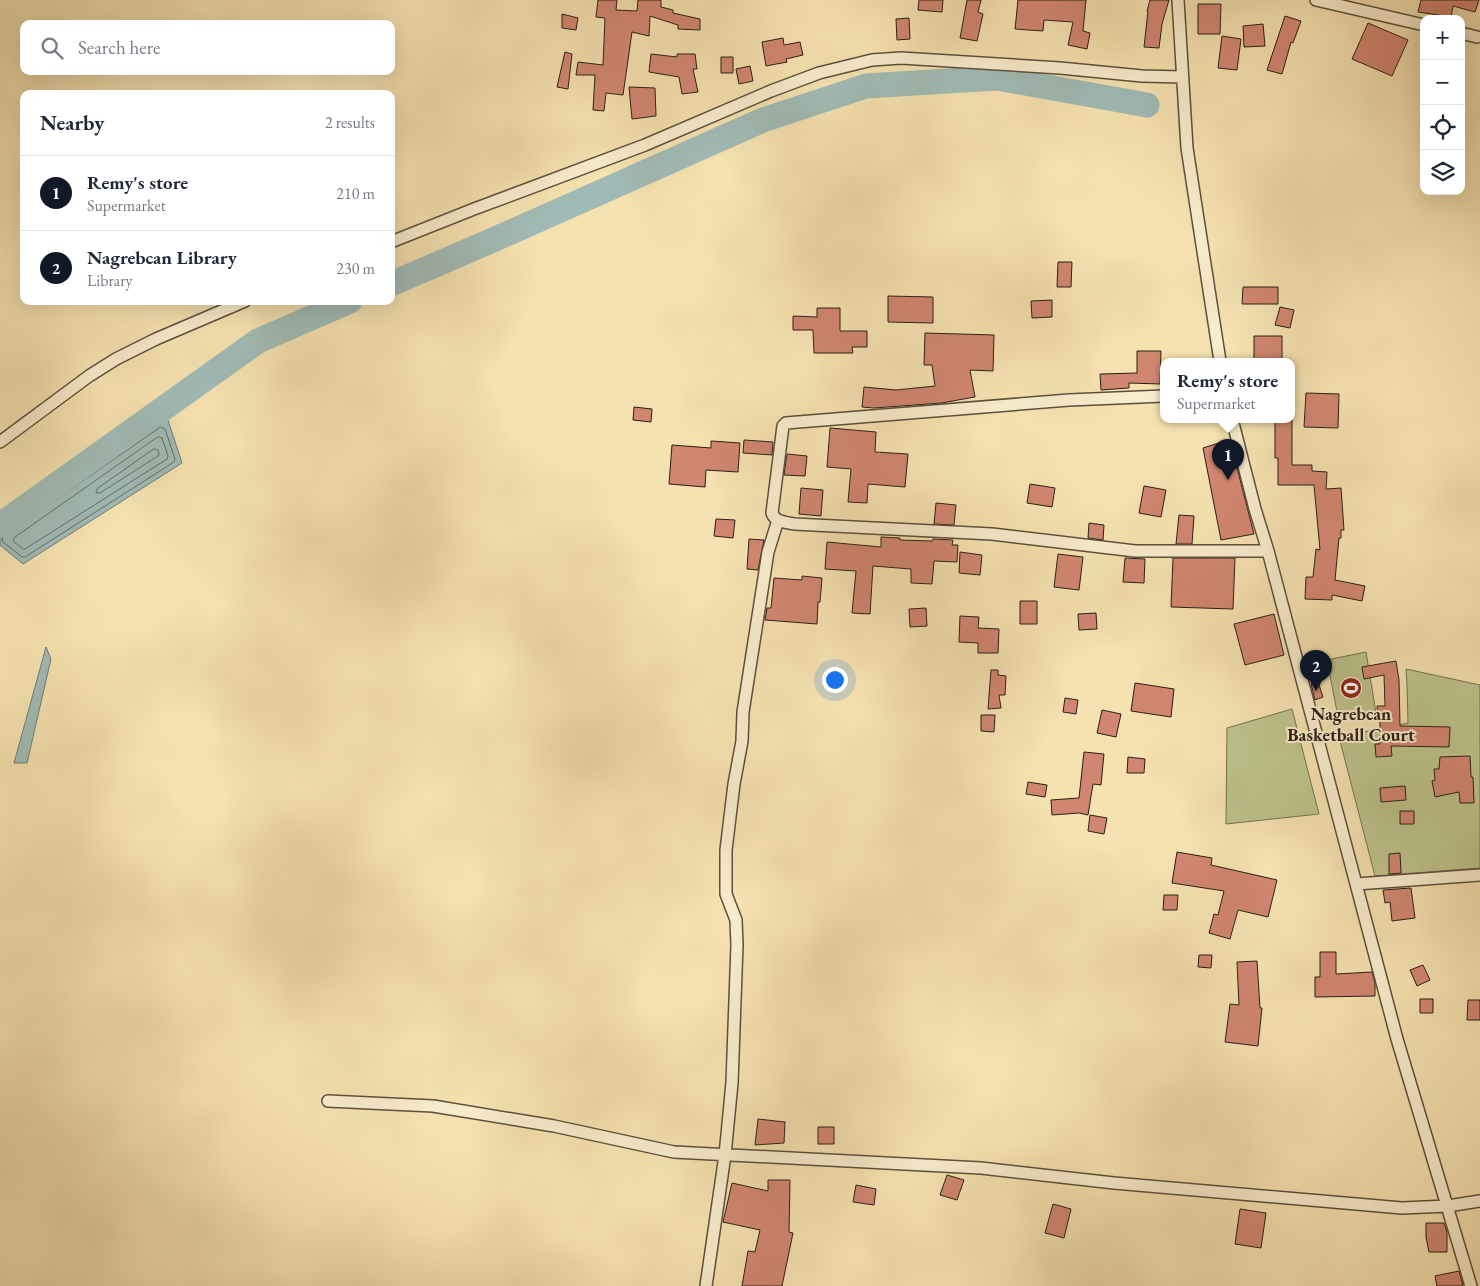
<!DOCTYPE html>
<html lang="en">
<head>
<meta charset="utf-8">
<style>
  :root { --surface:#fff; --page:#f2f2f3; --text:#1f2937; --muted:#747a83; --line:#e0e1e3; --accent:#111827 }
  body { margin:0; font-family:"EB Garamond",serif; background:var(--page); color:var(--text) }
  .controls { position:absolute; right:15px; top:15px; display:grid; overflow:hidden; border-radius:10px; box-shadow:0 5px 20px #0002 }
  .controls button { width:45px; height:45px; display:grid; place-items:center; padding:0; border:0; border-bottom:1px solid var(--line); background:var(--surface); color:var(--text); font:25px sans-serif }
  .you { position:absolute; left:834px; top:679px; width:18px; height:18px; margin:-12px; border:4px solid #fff; border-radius:50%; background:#1a73e8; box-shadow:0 0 0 8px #1a73e833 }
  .badge { display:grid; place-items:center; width:32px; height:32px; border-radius:50%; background:var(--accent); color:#fff; font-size:16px; font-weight:700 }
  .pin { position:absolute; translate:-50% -41px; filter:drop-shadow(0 1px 2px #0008) }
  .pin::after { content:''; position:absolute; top:26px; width:18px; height:15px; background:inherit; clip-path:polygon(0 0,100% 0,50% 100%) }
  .popup { position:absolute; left:1160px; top:358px; width:135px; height:65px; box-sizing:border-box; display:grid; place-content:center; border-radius:10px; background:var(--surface); filter:drop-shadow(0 1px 4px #0005); font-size:16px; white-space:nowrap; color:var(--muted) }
  .popup b { font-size:19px; color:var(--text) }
  .popup::after { content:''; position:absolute; left:50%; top:100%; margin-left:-10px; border:10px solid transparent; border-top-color:var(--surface) }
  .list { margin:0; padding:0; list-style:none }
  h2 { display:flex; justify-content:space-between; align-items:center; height:65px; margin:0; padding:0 20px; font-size:21px }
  h2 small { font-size:16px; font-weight:400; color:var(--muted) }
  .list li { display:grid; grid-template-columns:32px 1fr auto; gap:15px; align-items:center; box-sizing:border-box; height:75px; padding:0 20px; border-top:1px solid var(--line) }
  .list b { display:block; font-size:19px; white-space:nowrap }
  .list p { margin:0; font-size:16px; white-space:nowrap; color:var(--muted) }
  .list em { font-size:16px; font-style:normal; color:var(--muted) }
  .icon { flex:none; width:28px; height:28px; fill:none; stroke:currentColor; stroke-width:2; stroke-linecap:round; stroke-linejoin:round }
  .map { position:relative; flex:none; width:1480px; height:1286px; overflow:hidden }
  .search { position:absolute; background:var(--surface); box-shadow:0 5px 20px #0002; left:20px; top:20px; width:375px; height:55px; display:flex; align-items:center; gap:12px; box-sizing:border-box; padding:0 18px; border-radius:10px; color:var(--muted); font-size:19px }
  .panel { position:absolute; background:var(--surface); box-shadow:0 5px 20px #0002; left:20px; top:90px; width:375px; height:215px; border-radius:10px }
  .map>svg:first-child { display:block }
  .green { fill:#bdc38a; stroke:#737150 }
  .water { fill:#a0bbb6; stroke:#707d76 }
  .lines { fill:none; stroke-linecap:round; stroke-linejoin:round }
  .shore { stroke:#646d66; stroke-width:1 }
  .river { stroke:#a0bbb6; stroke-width:25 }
  .building { fill:#d18671; stroke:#291f15 }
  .street-casing { stroke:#5c503c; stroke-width:14 }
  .street { stroke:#f8eccc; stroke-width:11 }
  .labels { text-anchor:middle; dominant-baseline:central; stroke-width:4; stroke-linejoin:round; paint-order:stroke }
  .poi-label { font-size:18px; font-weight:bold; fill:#291f15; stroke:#f8eccc }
</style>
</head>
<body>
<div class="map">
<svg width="1480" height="1286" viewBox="0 0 1480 1286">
  <rect width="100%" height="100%" fill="#f5e2b0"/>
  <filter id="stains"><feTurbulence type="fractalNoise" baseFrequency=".004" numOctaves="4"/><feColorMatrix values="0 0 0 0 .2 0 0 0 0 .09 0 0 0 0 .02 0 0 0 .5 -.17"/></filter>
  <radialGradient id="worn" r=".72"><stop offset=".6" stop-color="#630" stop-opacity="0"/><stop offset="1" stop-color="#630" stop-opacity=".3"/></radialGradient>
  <path class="green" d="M1366,652l10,61 -37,9 -12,-62z
    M1406,669l74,16v183l-105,8 -36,-139 69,-14 -1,-39z
    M1292,709l27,105 -93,10 1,-96z"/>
  <path class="water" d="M167,417l15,46 -159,101 -23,-19v-12z
    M46,647l5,12 -24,104h-13z"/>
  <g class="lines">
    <path class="shore" d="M161,427l4,2 10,30 -1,3 -149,95h-3l-20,-16 1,-4z
      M158,437l4,1 6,18 -1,3 -142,90h-2l-10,-8 1,-3z
      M154,449l4,1 1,4 -1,2 -58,37h-4l1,-4z"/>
    <path class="river" d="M391,284l102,-44 270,-120 103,-34 131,-8 150,27
      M0,525l258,-184 92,-40"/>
  </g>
  <path class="building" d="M598,0h19l-1,10 21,1 1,-11h23v7l12,3v3l27,6v11l-22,-1v-4l-28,-9 -1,20 -17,-4 -9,63 -17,-2 -2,18 -11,-1 2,-35h-19l2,-13 25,3 2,-47 -9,-1z
    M919,0h24l-1,12 -24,-2z
    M967,0h14l-3,12 5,2 -6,27 -17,-3z
    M1018,0h68l-3,31 7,2 -3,16 -19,-4 5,-23 -29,-2 -1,11 -28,-2z
    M1150,0h19l-7,24 -3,24 -15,-1 4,-36h-1z
    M1421,0h58l-4,12 -22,-6 -2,11 -33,-5z
    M1198,4h23l-1,30h-22z
    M562,14l16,4 -2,12 -14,-2z
    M1285,16l16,5 -8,22 -2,-1 -9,32 -15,-4z
    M909,18l1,21 -13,1 -1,-21z
    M1368,23l40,17 -16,36 -40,-17z
    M1263,24l2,22 -21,1 -1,-21z
    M1222,36l19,3 -4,31 -19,-2z
    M783,38l1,7 16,-3 3,13 -17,4 1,3 -21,4 -4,-24z
    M565,52l7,2 -4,35 -11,-2z
    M651,54l26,3v-3h18l2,15h-4l5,23 -16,2 -3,-17 -30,-5z
    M721,57h12v16h-12z
    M750,66l3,15 -14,3 -3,-15z
    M629,87l26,1 1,28 -24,3z
    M1058,262h14l-1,25h-14z
    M1243,287h35v17h-36z
    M888,296l45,1v26l-45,-1z
    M1052,300v17l-20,1 -1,-17z
    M1280,307l14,3 -4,18 -15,-3z
    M817,308h23v23h27v16h-15l1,6h-39l-1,-23h-20v-14l24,1z
    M925,333l69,2 -1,36 -23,-1 5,27 -34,6 -67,5 -12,-1 2,-20 32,3 39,-4 -3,-21h-8z
    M1254,336h28v25h-28z
    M1137,351h24l-1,33 -31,-1v5l-28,2 -1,-16 37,-1z
    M1306,393l33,1 -1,34 -34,-1z
    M634,407l18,2 -1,13 -18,-2z
    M1275,419h17v46h20v6l15,1 -1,17 15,-1 3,42h-3v8h-2l-4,42 30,6 -3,15 -30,-6v5l-27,-1 1,-22h7l3,-28 4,1 -6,-65h-36v-27h-3z
    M830,428l46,4 -1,20 33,2 -3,33 -37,-3 -1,19 -19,-1 3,-33 -24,-2z
    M744,440l29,2 -1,13 -29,-2z
    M711,441l29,2 -2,29 -32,-2 -1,17 -36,-3 3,-39 39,3z
    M1219,443l7,24 10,-3 18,70 -33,6 -18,-92z
    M787,454l20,2 -2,20 -21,-1z
    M1030,484l25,4 -3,19 -25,-4z
    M1144,486l22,4 -5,27 -22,-4z
    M801,488l22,2 -2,26 -22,-2z
    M936,503l20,2 -2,20 -20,-1z
    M1179,515l15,1 -2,28h-16z
    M716,519l19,1 -2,18 -19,-2z
    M1089,523l15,2 -1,15 -15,-2z
    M881,537l19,1v2l32,1 1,-2 20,1 -1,5h6l-1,17 -23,-1 -2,23 -21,-1v-14l-38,-3 -3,48 -18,-1 4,-42 -31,-2 2,-27 54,5z
    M749,539l15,1 -6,30 -11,-1z
    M960,552l22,3 -2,20 -21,-2z
    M1058,554l25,3 -4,33 -25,-3z
    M1125,558l20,1 -1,24 -21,-1z
    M1173,558h62l-2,51 -62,-2z
    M802,576l20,2 -2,24h-2l-1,22 -52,-4 2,-12h4l3,-30 28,2z
    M1020,601h17v23h-17z
    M926,608l1,18 -17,1 -1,-18z
    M1096,613l1,16 -18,1 -1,-16z
    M1274,614l10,41 -39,10 -11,-41z
    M960,616l19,1 -1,11 21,1 -1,24h-20v-10l-19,-1z
    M1396,661l3,19 1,46 50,1 -1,20 -58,-1 1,10 -16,1 -1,-13h5v-23h-2l-1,-15h8l-1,-31 -20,4 -2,-12z
    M991,670h7v5l8,1 -1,19h-6l2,13 -13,1z
    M1318,682l5,15 -8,3 -4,-16z
    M1135,683l39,6 -3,28 -40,-6z
    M1065,698l13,2 -2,14 -13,-2z
    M1102,710l19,4 -5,23 -19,-4z
    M981,715h14l-1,17 -13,-1z
    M1084,752l20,2 -3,31 -8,-1 -5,31 -9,-2 -27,2 -1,-15 28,-2z
    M1470,756l1,21h2l1,26h-14l-1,-11 -24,5 -3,-16 3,-1 -1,-11h5l1,-12z
    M1128,757l17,2 -1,14h-17z
    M1028,782l19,3 -2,12 -19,-3z
    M1405,786l1,14 -25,2 -1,-14z
    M1400,811h14v13h-14z
    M1090,815l17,3 -3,16 -16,-3z
    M1177,852l35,6 -1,7 66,15 -9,37 -30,-7 -8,29 -21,-6 5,-19 4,1 6,-24 -52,-8z
    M1400,853l1,20 -12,1v-20z
    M1411,888l4,30 -23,3 -2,-19 -5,1 -2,-13z
    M1164,895h14l-1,15h-14z
    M1320,952h16v22l36,-2 3,11v13l-60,1v-20h5z
    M1199,955h13l-1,13 -13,-1z
    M1257,961l3,47h2l-4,38 -33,-4 5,-38 9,1 -2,-43z
    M1423,965l7,15 -13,6 -7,-16z
    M1420,999h13v14h-13z
    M1468,1000h12v20h-13z
    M758,1119l27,3 -1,21 -29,2z
    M818,1127h16v17h-16z
    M947,1175l17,5 -7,20 -17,-5z
    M768,1180h22l-1,52 4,1 -11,53h-40l6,-35 7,1 5,-22 -37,-8 9,-39 36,8z
    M856,1185l20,4 -2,16 -21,-3z
    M1053,1204l18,5 -7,29 -19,-5z
    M1240,1209l26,4 -5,35 -26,-4z
    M1426,1223h18l3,9v20h-18l-3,-15z
    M1459,1271l4,15h-26l-2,-10z"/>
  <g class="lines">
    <g class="street-casing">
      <path id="street" d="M1178,0l9,148 33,213
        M1316,0l108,25
        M1461,33l16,4
        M391,242l83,-33 171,-64 126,-54 48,-18 53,-13 29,-2 159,10 82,8 40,1
        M1164,396l-95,4 -283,23 -3,3 -11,87c3,9 13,9 22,11l198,10 143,17h133
        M1232,419l23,90 13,42 129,488 74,247
        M0,442l89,-66 27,-17 40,-20 89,-38
        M1356,884l124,-9
        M328,1101l105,5 121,20 120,26 307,16 133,15 288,25 46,-2 32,-5
        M706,1286l19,-131 7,-72 5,-138 -1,-25 -10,-26v-44l8,-66 8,-43 1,-29 25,-160 10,-32"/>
    </g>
    <use href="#street" class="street"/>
  </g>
  <defs>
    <g id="stadium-disc" transform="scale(1.125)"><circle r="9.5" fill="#8f2418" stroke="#f8eccc"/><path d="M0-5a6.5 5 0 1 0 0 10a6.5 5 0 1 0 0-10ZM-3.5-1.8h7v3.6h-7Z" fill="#fff"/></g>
  </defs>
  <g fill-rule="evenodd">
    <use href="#stadium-disc" x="1351" y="688"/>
  </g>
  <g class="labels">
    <g class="poi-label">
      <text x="1351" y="713">Nagrebcan<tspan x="1351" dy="21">Basketball Court</tspan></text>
    </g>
  </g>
  <rect width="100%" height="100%" filter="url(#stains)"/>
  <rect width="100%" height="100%" fill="url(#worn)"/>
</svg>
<div class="controls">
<button>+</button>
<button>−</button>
<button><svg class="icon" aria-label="locate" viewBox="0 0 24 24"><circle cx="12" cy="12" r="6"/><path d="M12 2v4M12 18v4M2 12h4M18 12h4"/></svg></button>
<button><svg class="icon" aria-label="layers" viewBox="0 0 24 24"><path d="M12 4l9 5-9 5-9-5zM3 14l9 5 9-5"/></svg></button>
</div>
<div class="you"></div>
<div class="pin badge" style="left:1228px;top:480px">1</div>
<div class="popup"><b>Remy's store</b>Supermarket</div>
<div class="pin badge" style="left:1316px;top:691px">2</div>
<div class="search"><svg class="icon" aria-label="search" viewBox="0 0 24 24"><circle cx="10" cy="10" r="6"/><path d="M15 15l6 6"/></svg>Search here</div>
<section class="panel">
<h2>Nearby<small>2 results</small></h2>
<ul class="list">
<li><span class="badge">1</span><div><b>Remy's store</b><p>Supermarket</p></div><em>210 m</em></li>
<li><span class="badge">2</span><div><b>Nagrebcan Library</b><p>Library</p></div><em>230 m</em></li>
</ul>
</section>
</div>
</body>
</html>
